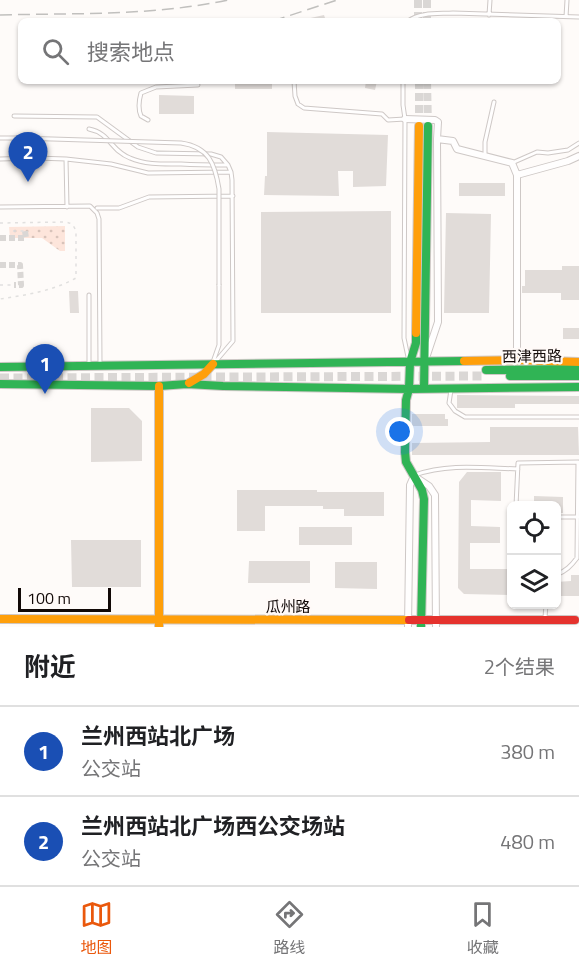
<!DOCTYPE html>
<html lang="zh">
<head>
<meta charset="utf-8">
<style>
  :root { --surface:#fff; --page:#f6f6f6; --text:#202124; --muted:#757577; --line:#e0e0e0; --accent:#ea580c }
  body { margin:0; font-family:"Titillium Web","Noto Sans SC",sans-serif; background:var(--page); color:var(--text) }
  .controls { position:absolute; right:18px; bottom:18px; display:grid; overflow:hidden; border-radius:9px; box-shadow:0 2px 4px #0004 }
  .controls button { width:54px; height:54px; display:grid; place-items:center; padding:0; border:0; border-bottom:2px solid var(--line); background:var(--surface); color:var(--text); font:30px sans-serif }
  .scale { position:absolute; left:18px; bottom:15px; width:93px; box-sizing:border-box; padding-left:6px; border:3px solid #110907; border-top:0; font-size:16px; line-height:21px; white-space:nowrap; color:#110907; -webkit-text-stroke:4px #fffaf8; paint-order:stroke }
  .you { position:absolute; left:400px; top:432px; width:21px; height:21px; margin:-15px; border:4px solid #fff; border-radius:50%; background:#1a73e8; box-shadow:0 0 0 9px #1a73e833 }
  .badge { display:grid; place-items:center; width:39px; height:39px; border-radius:50%; background:var(--accent); color:#fff; font-size:20px; font-weight:700 }
  .pin { position:absolute; translate:-50% -50px; filter:drop-shadow(0 2px 3px #0008) }
  .pin::after { content:''; position:absolute; top:32px; width:21px; height:18px; background:inherit; clip-path:polygon(0 0,100% 0,50% 100%) }
  .list { margin:0; padding:0; list-style:none }
  h2 { display:flex; justify-content:space-between; align-items:center; height:78px; margin:0; padding:0 24px; font-size:26px }
  h2 small { font-size:20px; font-weight:400; color:var(--muted) }
  .list li { display:grid; grid-template-columns:39px 1fr auto; gap:18px; align-items:center; box-sizing:border-box; height:90px; padding:0 24px; border-top:2px solid var(--line) }
  .list b { display:block; font-size:22px; white-space:nowrap }
  .list p { margin:0; font-size:20px; white-space:nowrap; color:var(--muted) }
  .list em { font-size:20px; font-style:normal; color:var(--muted) }
  .icon { flex:none; width:33px; height:33px; fill:none; stroke:currentColor; stroke-width:2; stroke-linecap:round; stroke-linejoin:round }
  .map { position:relative; flex:none; width:579px; height:627px; overflow:hidden }
  .search { position:absolute; background:var(--surface); box-shadow:0 2px 4px #0004; left:18px; right:18px; top:18px; height:66px; display:flex; align-items:center; gap:15px; box-sizing:border-box; padding:0 21px; border-radius:9px; color:var(--muted); font-size:22px }
  .sheet { height:258px; background:var(--surface) }
  nav { display:flex; justify-content:space-around; align-items:center; box-sizing:border-box; height:84px; border-top:2px solid var(--line); background:var(--surface); font-size:16px; color:var(--muted) }
  nav a { display:grid; justify-items:center; gap:3px }
  nav .on { color:var(--accent) }
  .map>svg:first-child { display:block }
  .garden { fill:url(#garden-dots) }
  .building { fill:#e1dcd9 }
  .lines { fill:none; stroke-linecap:round; stroke-linejoin:round }
  .street-tunnel { stroke:#dad7d5; stroke-width:6; stroke-dasharray:6 3; stroke-linecap:butt }
  .secondary-tunnel { stroke:#dad7d5; stroke-width:8; stroke-dasharray:8 4; stroke-linecap:butt }
  .primary-tunnel { stroke:#dad7d5; stroke-width:9; stroke-dasharray:9 4.5; stroke-linecap:butt }
  .lane-casing { stroke:#cec8c6; stroke-width:5 }
  .street-casing { stroke:#cec8c6; stroke-width:8 }
  .fast-casing { stroke:#cec8c6; stroke-width:10 }
  .slow-casing { stroke:#cec8c6; stroke-width:10 }
  .jam-casing { stroke:#cec8c6; stroke-width:10 }
  .path { stroke:#e1e0df; stroke-width:1.5; stroke-dasharray:3 4.5; stroke-linecap:butt }
  .lane { stroke:#fffefe; stroke-width:3 }
  .street { stroke:#fffefe; stroke-width:6 }
  .fast { stroke:#30b455; stroke-width:8 }
  .slow { stroke:#ff9f0a; stroke-width:8 }
  .jam { stroke:#e5322d; stroke-width:8 }
  .rail { stroke:#c1c0be; stroke-width:1.5; stroke-dasharray:12 6; stroke-linecap:butt }
  .lane-bridge-casing { stroke:#cec8c6; stroke-width:5; stroke-linecap:butt }
  .lane-bridge { stroke:#fffefe; stroke-width:3 }
  .labels { text-anchor:middle; dominant-baseline:central; stroke-width:4.5; stroke-linejoin:round; paint-order:stroke }
  .street-label { font-size:15px; fill:#110907; stroke:#fffaf8 }
</style>
</head>
<body>
<div class="map">
<svg width="579" height="627" viewBox="0 0 579 627">
  <defs>
    <pattern id="garden-dots" width="8" height="8" patternUnits="userSpaceOnUse" patternTransform="scale(1.5)"><rect width="8" height="8" fill="#fde5db"/><path d="M2 2h.1M6 6h.1" fill="none" stroke="#d8c3ba" stroke-width="1.8" stroke-linecap="round"/></pattern>
  </defs>
  <rect width="100%" height="100%" fill="#fefbf9"/>
  <path class="garden" d="M65,226v25h-5l-18,-13h-32l-1,-11z"/>
  <path class="building" d="M324,15l2,6h-20v-2z
    M235,81h37v8h-37z
    M366,81h11l-2,9 -10,-2z
    M159,95l35,1v18h-35z
    M267,132l121,3 -2,51 -33,1v-16h-15l1,25 -75,-1 1,-19h2z
    M459,183h46v13h-46z
    M391,211v102h-130v-101z
    M446,213l45,1 -2,99h-45z
    M562,266h17v34h-18v-7h-39v-7h3v-16h37z
    M69,291h9l1,22h-9z
    M563,328h16v11h-16z
    M457,395l122,1v8h-64v4h-58z
    M91,408h38l13,13v40l-51,1z
    M412,414h33v5h3v7h-36z
    M490,427h88l1,28h-167v-12l78,-1z
    M467,472h34v29l-30,-1v26l29,1v16h-30v26h42v26l-48,-1 -6,-6 1,-106z
    M237,490h80v2h67v24h-40v-7h-21v-3h-58v25h-28z
    M534,496l29,1v16h-7v-7h-22z
    M299,527h53v18h-53z
    M71,540h70v47h-69z
    M249,561h61v22h-62z
    M335,562h42v27l-42,-1z
    M571,575h8v21h-23v-14l15,-1z"/>
  <g class="lines">
    <path class="street-tunnel" d="M0,238h26l-1,-7
      M0,265h20l1,20h-7"/>
    <path class="secondary-tunnel" d="M418,0v21
      M427,0v21
      M419,81v45
      M427,81l1,45"/>
    <path class="primary-tunnel" d="M0,378l486,-2"/>
    <g class="lane-casing">
      <path id="lane" d="M489,15l1,-15
        M566,17l1,-17
        M408,21c12,-9 31,-7 45,-8l126,4
        M294,81l1,15 3,8 6,4 78,6 6,6 17,-1
        M403,81v24l2,14 -1,219 4,19
        M14,116l83,1 41,30 18,6 55,1 10,3 7,8 3,7 1,8 1,161 -17,20
        M148,120l-7,-4c-3,-7 -2,-16 0,-23l15,-6 42,-2
        M89,129c21,4 22,22 41,29 16,7 33,6 51,6 16,1 32,1 47,1
        M0,138h20
        M485,155v-13l9,-40
        M0,159l36,-1 30,1 1,48
        M66,159l45,5 37,9 83,-1
        M512,163l25,-11 11,1 20,-3 11,-7
        M0,207l90,-1 7,7 2,6 1,144
        M97,208h22l30,-11 84,-1
        M213,362l6,-17v-60
        M89,365v-70
        M451,390l-2,13 6,8 10,6h114
        M415,475c32,-12 69,-7 103,-6
        M516,506l2,-43 60,-1 -1,96c-6,8 -11,13 -21,17
        M556,517h22
        M545,618l1,-14"/>
    </g>
    <g class="street-casing">
      <path id="street" d="M405,119l30,1 3,2 -1,17 1,183 -11,33
        M437,139l16,2 4,8 55,14 5,12v185
        M517,175l51,-14 11,-5
        M408,627l2,-142 4,-9 15,10 6,9 1,132"/>
    </g>
    <g class="fast-casing">
      <path id="fast" d="M416,333v10l-6,19 -1,27 -3,11 -1,52 1,10 16,28 2,9 -3,128
        M0,367l464,-6
        M486,370l93,-1
        M510,376h69
        M0,384l159,2 28,-2 36,2 186,3 170,-2
        M424,389l4,-263"/>
    </g>
    <g class="slow-casing">
      <path id="slow" d="M416,333l3,-207
        M464,361l53,-1 62,2
        M189,383l15,-9 9,-10
        M159,386v241
        M0,619l409,1"/>
    </g>
    <g class="jam-casing">
      <path id="jam" d="M409,620h166"/>
    </g>
    <path class="path" d="M0,223l64,-1c7,0 11,4 12,11v45c-23,13 -50,17 -76,21
      M13,231h12
      M0,285h14"/>
    <use href="#lane" class="lane"/>
    <use href="#street" class="street"/>
    <use href="#fast" class="fast"/>
    <use href="#slow" class="slow"/>
    <use href="#jam" class="jam"/>
    <path class="rail" d="M0,15c76,-2 153,1 228,-15
      M273,21l64,-21"/>
    <g class="lane-bridge-casing">
      <path id="lane-bridge" d="M20,138l161,5c28,4 34,21 38,46v96"/>
    </g>
    <use href="#lane-bridge" class="lane-bridge"/>
  </g>
  <g class="labels">
    <g class="street-label">
      <text transform="translate(532 356) rotate(-1)">西津西路</text>
      <text x="288" y="606">瓜州路</text>
    </g>
  </g>
</svg>
<div class="controls">
<button><svg class="icon" aria-label="locate" viewBox="0 0 24 24"><circle cx="12" cy="12" r="6"/><path d="M12 2v4M12 18v4M2 12h4M18 12h4"/></svg></button>
<button><svg class="icon" aria-label="layers" viewBox="0 0 24 24"><path d="M12 4l9 5-9 5-9-5zM3 14l9 5 9-5"/></svg></button>
</div>
<div class="scale">100 m</div>
<div class="you"></div>
<div class="pin badge" style="left:45px;top:394px;background:#1a4fb4">1</div>
<div class="pin badge" style="left:28px;top:182px;background:#1a4fb4">2</div>
<div class="search"><svg class="icon" aria-label="search" viewBox="0 0 24 24"><circle cx="10" cy="10" r="6"/><path d="M15 15l6 6"/></svg>搜索地点</div>
</div>
<section class="sheet">
<h2>附近<small>2个结果</small></h2>
<ul class="list">
<li><span class="badge" style="background:#1a4fb4">1</span><div><b>兰州西站北广场</b><p>公交站</p></div><em>380 m</em></li>
<li><span class="badge" style="background:#1a4fb4">2</span><div><b>兰州西站北广场西公交场站</b><p>公交站</p></div><em>480 m</em></li>
</ul>
</section>
<nav>
<a class="on"><svg class="icon" aria-label="map" viewBox="0 0 24 24"><path d="M3 6l6-2 6 2 6-2v14l-6 2-6-2-6 2zM9 4v14M15 6v14"/></svg>地图</a>
<a><svg class="icon" aria-label="directions" viewBox="0 0 24 24"><path d="M12 3l9 9-9 9-9-9zM9 14v-3h6M13 9l2 2-2 2"/></svg>路线</a>
<a><svg class="icon" aria-label="saved" viewBox="0 0 24 24"><path d="M7 4h10v16l-5-4-5 4z"/></svg>收藏</a>
</nav>
</body>
</html>
